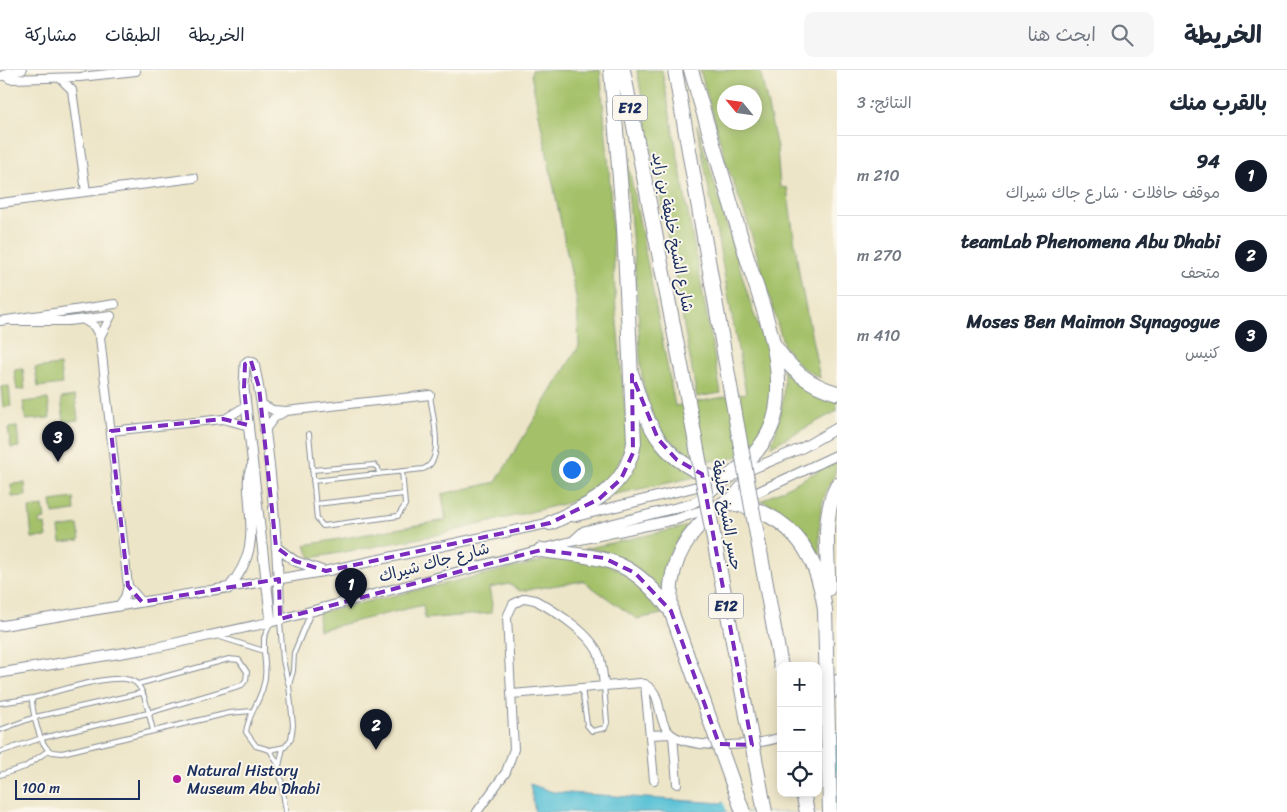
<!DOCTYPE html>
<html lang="ar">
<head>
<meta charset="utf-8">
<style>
  :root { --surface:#fff; --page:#f6f6f7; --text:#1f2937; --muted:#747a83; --line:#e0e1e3; --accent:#111827 }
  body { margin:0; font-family:Sriracha,"Playpen Sans Arabic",sans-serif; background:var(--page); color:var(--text); direction:rtl }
  .controls { position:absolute; right:15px; bottom:15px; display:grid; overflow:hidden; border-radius:10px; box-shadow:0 2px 12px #0003 }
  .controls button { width:45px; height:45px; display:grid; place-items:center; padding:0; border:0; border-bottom:1px solid var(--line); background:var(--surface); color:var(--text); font:25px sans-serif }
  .compass { position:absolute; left:717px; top:15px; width:45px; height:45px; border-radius:50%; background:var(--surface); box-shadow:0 2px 12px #0003; rotate:299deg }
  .scale { position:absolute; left:15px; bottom:12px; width:125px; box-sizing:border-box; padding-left:5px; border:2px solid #1b2f5e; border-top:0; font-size:14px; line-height:18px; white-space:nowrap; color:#1b2f5e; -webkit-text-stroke:4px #fbf7ec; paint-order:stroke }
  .you { position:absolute; left:571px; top:399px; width:18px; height:18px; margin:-12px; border:4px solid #fff; border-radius:50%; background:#1a73e8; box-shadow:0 0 0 8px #1a73e833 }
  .badge { display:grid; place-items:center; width:32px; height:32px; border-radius:50%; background:var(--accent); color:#fff; font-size:16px; font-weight:700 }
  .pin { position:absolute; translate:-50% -41px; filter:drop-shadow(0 1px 2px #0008) }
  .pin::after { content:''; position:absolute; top:26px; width:18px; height:15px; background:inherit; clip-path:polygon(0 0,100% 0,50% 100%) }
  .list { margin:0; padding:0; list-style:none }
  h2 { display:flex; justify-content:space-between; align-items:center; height:65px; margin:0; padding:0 20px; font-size:21px }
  h2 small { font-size:16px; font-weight:400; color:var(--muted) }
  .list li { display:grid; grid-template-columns:32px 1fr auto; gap:15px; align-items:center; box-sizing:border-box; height:80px; padding:0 20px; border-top:1px solid var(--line) }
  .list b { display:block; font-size:19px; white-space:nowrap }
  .list p { margin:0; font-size:16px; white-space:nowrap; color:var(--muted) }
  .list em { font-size:16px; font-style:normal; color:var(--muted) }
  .icon { flex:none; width:28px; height:28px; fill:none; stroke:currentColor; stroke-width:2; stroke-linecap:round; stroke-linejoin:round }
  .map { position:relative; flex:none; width:837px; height:742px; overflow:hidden; direction:ltr }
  header { display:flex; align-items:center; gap:30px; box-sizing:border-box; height:70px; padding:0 25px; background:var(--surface); border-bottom:1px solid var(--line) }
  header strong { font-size:24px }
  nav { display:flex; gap:28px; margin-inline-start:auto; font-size:18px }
  .search { width:350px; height:45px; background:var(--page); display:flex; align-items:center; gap:12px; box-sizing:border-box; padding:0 18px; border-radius:10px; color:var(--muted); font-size:19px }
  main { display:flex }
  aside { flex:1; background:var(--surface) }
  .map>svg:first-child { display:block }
  .green { fill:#a4c169; stroke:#607864; fill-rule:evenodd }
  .water { fill:#58c1d5; stroke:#3a789a }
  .pier { fill:#ede5c7 }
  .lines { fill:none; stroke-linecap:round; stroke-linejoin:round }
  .service-casing { stroke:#848a92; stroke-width:6 }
  .minor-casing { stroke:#848a92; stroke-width:10 }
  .tertiary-casing { stroke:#848a92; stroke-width:11 }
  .motorway-casing { stroke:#848a92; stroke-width:16 }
  .service { stroke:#fff; stroke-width:4 }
  .minor { stroke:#fff; stroke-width:8 }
  .tertiary { stroke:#fff; stroke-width:9 }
  .motorway { stroke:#fff; stroke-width:14 }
  .motorway-bridge-casing { stroke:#848a92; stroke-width:16; stroke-linecap:butt }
  .motorway-bridge { stroke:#fff; stroke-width:14 }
  .marked { fill:none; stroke:#7b2cbf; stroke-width:4; stroke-dasharray:10 6; stroke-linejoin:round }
  .poi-dot { fill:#b5179e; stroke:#fbf7ec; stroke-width:2 }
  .labels { text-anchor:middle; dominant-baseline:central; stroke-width:4; stroke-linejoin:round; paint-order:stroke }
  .shield { fill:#fbf7ec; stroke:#5e6b89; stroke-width:1 }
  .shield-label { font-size:15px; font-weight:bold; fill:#1b2f5e }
  .street-label { font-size:16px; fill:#1b2f5e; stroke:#fbf7ec }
  .poi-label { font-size:16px; fill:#1b2f5e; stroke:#fbf7ec; text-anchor:start }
</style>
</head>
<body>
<header>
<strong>الخريطة</strong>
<div class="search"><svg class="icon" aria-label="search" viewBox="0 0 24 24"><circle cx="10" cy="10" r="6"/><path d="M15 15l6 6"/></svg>ابحث هنا</div>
<nav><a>الخريطة</a><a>الطبقات</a><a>مشاركة</a></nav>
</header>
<main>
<aside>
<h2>بالقرب منك<small>النتائج: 3</small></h2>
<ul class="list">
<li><span class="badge">1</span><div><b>94</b><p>موقف حافلات · شارع جاك شيراك</p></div><em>210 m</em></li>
<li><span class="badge">2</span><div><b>teamLab Phenomena Abu Dhabi</b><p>متحف</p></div><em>270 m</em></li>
<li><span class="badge">3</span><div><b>Moses Ben Maimon Synagogue</b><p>كنيس</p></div><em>410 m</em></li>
</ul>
</aside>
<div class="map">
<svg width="837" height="742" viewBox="0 0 837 742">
  <rect width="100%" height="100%" fill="#fbf7ec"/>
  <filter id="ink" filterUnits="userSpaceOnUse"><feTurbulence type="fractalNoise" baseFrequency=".02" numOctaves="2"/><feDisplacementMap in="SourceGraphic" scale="10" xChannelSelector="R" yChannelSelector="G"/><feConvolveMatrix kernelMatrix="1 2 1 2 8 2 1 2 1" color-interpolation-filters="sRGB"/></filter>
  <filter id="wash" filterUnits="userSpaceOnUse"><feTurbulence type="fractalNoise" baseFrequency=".0096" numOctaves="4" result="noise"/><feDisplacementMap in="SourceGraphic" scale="20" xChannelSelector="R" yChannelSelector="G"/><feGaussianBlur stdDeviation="1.12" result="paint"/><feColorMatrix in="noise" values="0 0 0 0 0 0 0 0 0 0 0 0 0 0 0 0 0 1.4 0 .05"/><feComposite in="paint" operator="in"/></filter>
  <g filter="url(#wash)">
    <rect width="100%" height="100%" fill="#ede5c7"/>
    <path class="green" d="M532,0h68l9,99 7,142 11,121c-4,39 -24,58 -60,71l-130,32 -126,23 -6,-13 141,-25 -4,-26 54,-12 83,-136 -2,-44 -46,-227z
      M637,0h25l59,323 -24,4z
      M700,0h60l17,78 3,39 7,1 13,91 20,99 -20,-12 -16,-20 -36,-123 -21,-58zM724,22h30v30h-30z
      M697,55l56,187 17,44 3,18 -3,40 -14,34c-29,13 -38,19 -68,4 -57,-27 -46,-107 -51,-158 -4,-51 -9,-102 -13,-152l51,264 71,-13z
      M783,293l54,31v17l-66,35c10,-28 15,-53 12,-83z
      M60,295l2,19 -24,3 -3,-19z
      M23,299l2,20 -8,1 -3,-20z
      M9,316l2,20 -8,1 -2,-20z
      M75,326l3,24 -14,2 -3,-24z
      M48,329l2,19 -24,2 -3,-18z
      M636,333l60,74 -84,18 11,-20z
      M17,357l2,20 -8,1 -3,-20z
      M837,391c0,16 -12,28 -15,44 -5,22 -2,45 -1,68 -2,-9 -3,-19 -7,-27 -10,-19 -32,-39 -53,-45z
      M25,413l1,13 -14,1 -1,-13z
      M74,428l1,13 -22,3 -2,-13z
      M43,436l2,13 -5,1 1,5 4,-1 2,13 -15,1 -3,-30z
      M78,455l2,15 -19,2 -2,-14z
      M688,456c-17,21 -27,41 -28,68 -22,-27 -39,-44 -76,-45z
      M560,487h34l44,24 24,33 -25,5 -54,-38 -63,10 -11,-7 -20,4 3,16 -1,9 -66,6 -2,-14 -104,25 -1,-17z"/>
    <path class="water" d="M837,661v81h-302l-5,-28 23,8 169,11 59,-40v30h37v-55z"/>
    <path class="pier" d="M833,662l2,80h-108l-4,-12 57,-39 1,32h37v-56z"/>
  </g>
  <g filter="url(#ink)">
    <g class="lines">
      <g class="service-casing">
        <path id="service" d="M309,364l8,85 6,7 75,-10 7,-11 -3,-34
          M312,400l62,-5 4,3 1,6
          M313,411l110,-12c23,-7 9,-55 7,-74
          M316,434l88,-10
          M280,551l3,39 5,23
          M217,566l47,15c1,13 3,24 -1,36 -4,16 -15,28 -17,45l10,14 14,4 15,-3 6,-8 2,-14 -4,-40 4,-14 1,-18 17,-41
          M264,581v-13l6,-14
          M582,618l5,37 5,6 13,-3 2,-5 -3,-38
          M0,633l33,-5
          M0,660l35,-13 106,-24
          M153,660c-4,-13 -7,-38 -17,-47 -15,-14 -83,10 -103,15l-1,3c1,12 7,43 18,50 3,2 8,1 12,2l167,-40 23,-2
          M270,680l9,16 7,46
          M0,682l42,-14 106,-25 94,-28 4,-5 1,-8 -8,-12 -10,-1 -91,25
          M279,696l4,-18
          M0,705l25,-8 24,-17"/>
      </g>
      <g class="minor-casing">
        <path id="minor" d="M2,6l6,-4 14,-2
          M5,6l5,3 70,-2 56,-6
          M60,8l12,12 14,102
          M0,133l194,-25
          M84,250l10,6 6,11 28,249 -3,11 -6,9
          M0,251l115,-17
          M13,251h55l43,-5
          M100,267l11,-21
          M261,334l12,6 13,1 144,-16
          M225,349l21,-13
          M111,361l112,-12 26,7
          M264,361l10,-13 10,-6
          M128,516l14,16
          M645,614l9,96
          M512,624l128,-11c24,6 15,30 27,47 16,22 91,16 114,7
          M818,630l19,-21
          M818,640l19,-20
          M650,665l20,-1
          M673,666l4,48
          M477,742l29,-40 8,-23 -7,-132 6,-13 12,-6 10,2c20,11 59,35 65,58 2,9 3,18 4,27"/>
      </g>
      <g class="tertiary-casing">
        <path id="tertiary" d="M742,403l60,-25 35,-20
          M729,431l29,-9 79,-37
          M727,432l22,-26
          M574,447l133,-33
          M573,471l11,-10 107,-27 17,-9 18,-16
          M276,477l19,14 28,10
          M228,519c27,-33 24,-53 21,-92 -1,-11 -2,-21 3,-31
          M271,552l-27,-234 1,-24 3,-3 6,2c17,83 23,171 26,256
          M0,556l326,-55 228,-49
          M0,603l153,-25 118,-26 302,-81 104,-22 35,-12"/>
      </g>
      <g class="motorway-casing">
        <path id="motorway" d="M623,0l65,331
          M675,0l56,322
          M774,275c16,24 34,40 63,48
          M632,305c16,55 31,88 90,106 26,-17 48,-39 54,-70 10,-54 -17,-112 -32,-163 -18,-59 -35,-119 -53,-178
          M550,453c39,-18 76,-33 84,-80l-10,-216 -13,-157
          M541,480c64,9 88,5 130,61
          M828,519c1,-36 -7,-70 9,-104
          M671,541c-5,-47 17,-83 55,-109 63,10 91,47 99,108
          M803,723l4,19"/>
      </g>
      <use href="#service" class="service"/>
      <use href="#minor" class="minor"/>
      <use href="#tertiary" class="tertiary"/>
      <use href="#motorway" class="motorway"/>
      <g class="motorway-bridge-casing">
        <path id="motorway-bridge" d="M731,322l50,275
          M688,331l77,411
          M825,540l5,202
          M671,541l72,201"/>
      </g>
      <use href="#motorway-bridge" class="motorway-bridge"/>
    </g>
  </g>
  <path class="marked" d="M251,291l8,26 17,160 19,14 31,10 224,-48 49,-24 22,-20 12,-26 -1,-78 26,64 19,21 25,14 50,271 -33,-1 -48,-133 -36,-38 -31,-15 -63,-8 -261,69 -1,-40 -137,23 -14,-16 -17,-155 112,-12 25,6 -4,-37 1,-24z"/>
  <circle class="poi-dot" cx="177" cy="709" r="5"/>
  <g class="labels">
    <g class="shield">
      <rect x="612.5" y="25.5" width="35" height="25" rx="4"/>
      <rect x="708.5" y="523.5" width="35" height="25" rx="4"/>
    </g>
    <g class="shield-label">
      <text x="630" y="38">E12</text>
      <text x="726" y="536">E12</text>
    </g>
    <g class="street-label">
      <text transform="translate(673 162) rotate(79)">شارع الشيخ خليفة بن زايد</text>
      <text transform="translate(727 445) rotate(80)">جسر الشيخ خليفة</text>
      <text transform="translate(434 492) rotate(-15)">شارع جاك شيراك</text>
    </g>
    <g class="poi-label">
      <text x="187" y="700">Natural History<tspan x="187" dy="18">Museum Abu Dhabi</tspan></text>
    </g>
  </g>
</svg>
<div class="controls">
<button>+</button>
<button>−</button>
<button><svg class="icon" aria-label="locate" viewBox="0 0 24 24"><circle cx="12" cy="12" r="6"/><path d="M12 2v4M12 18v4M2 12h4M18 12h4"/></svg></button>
</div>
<svg class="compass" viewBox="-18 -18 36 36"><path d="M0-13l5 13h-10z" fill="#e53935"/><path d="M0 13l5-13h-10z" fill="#747a83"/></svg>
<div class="scale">100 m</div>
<div class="you"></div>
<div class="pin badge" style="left:351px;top:539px">1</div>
<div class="pin badge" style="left:376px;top:680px">2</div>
<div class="pin badge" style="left:58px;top:392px">3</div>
</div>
</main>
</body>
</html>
